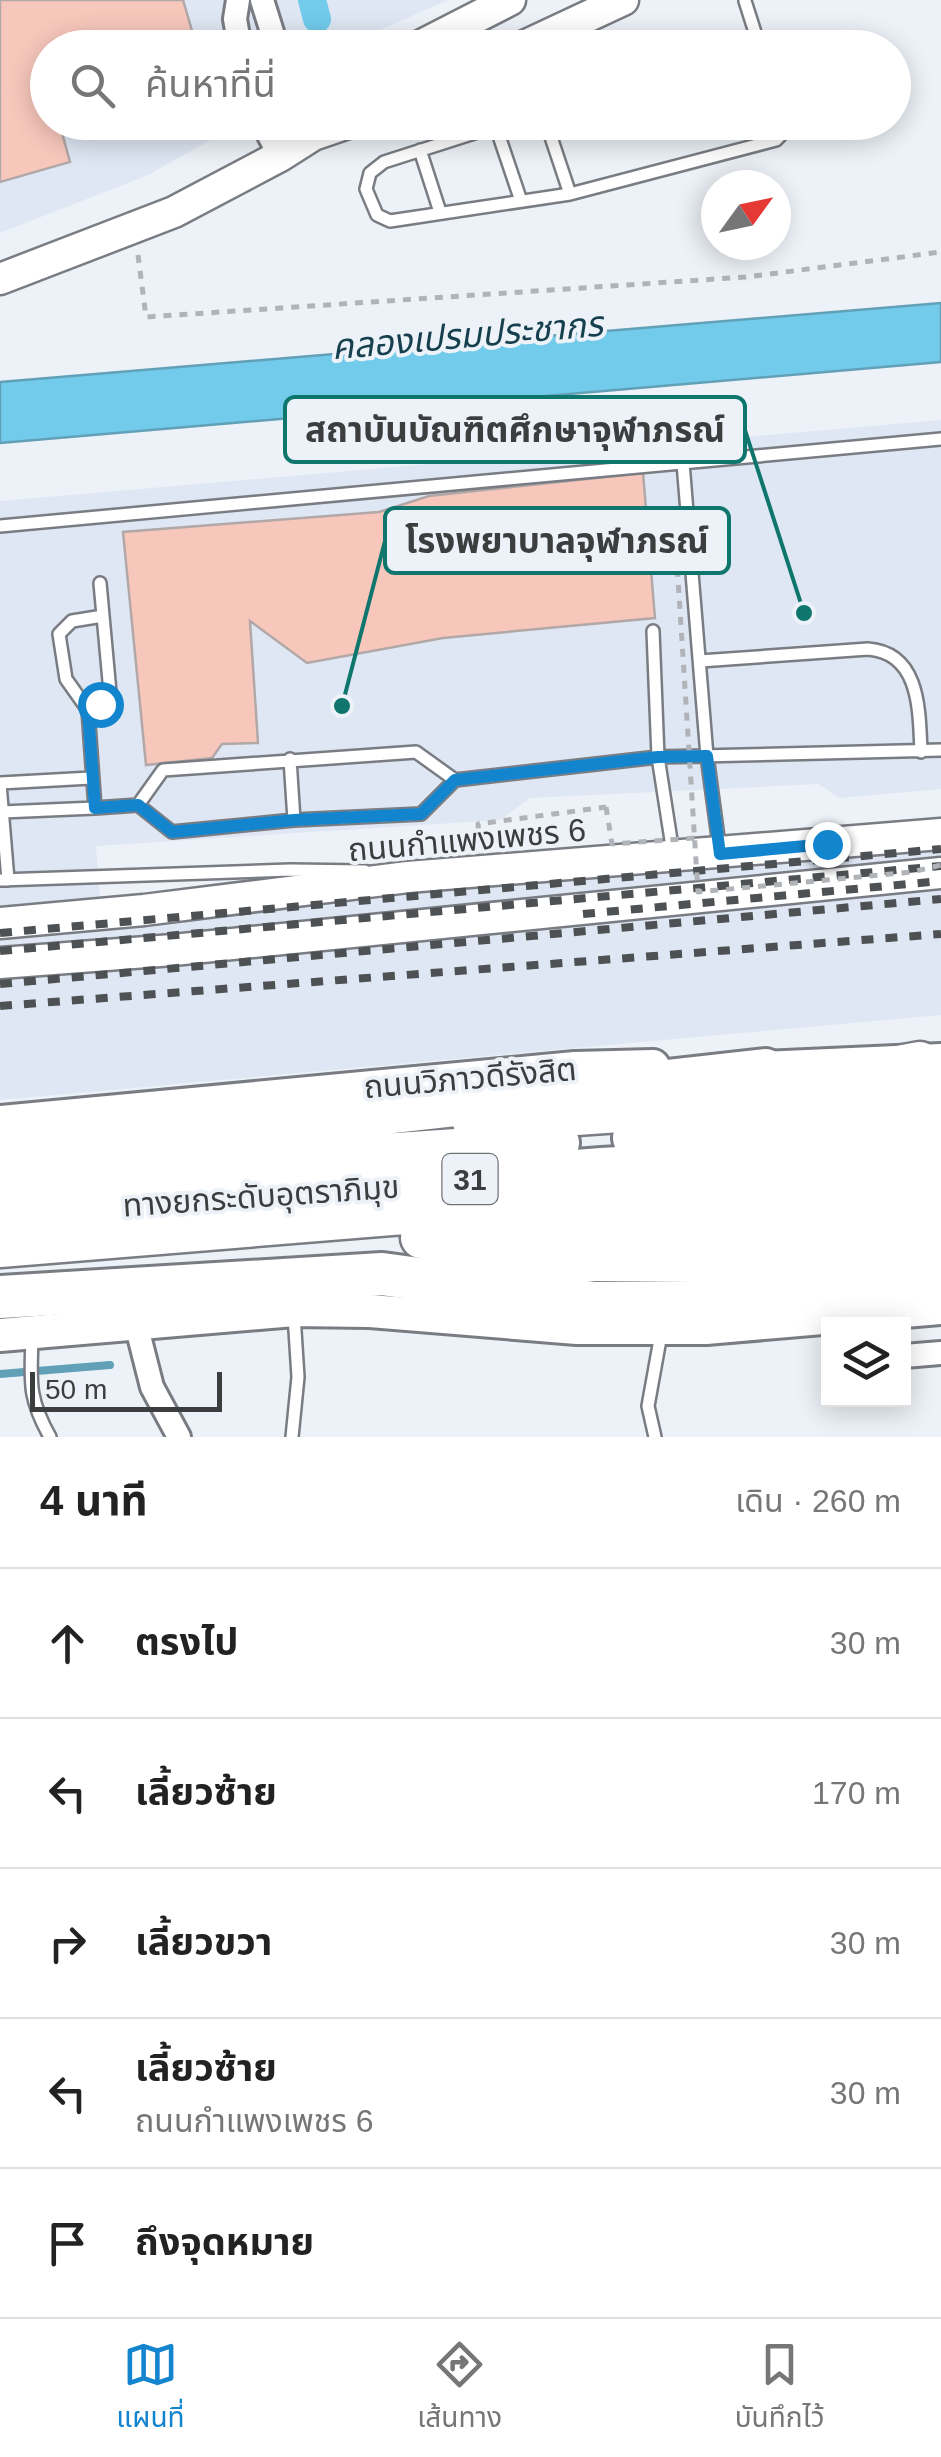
<!DOCTYPE html>
<html lang="th">
<head>
<meta charset="utf-8">
<style>
  :root { --surface:#fff; --page:#f6f6f6; --text:#222; --muted:#767676; --line:#e0e0e0; --accent:#1384ce }
  body { margin:0; font-family:Arial,"Noto Sans Thai",sans-serif; background:var(--page); color:var(--text) }
  .controls { position:absolute; right:30px; bottom:30px; display:grid; overflow:hidden; border-radius:0px; box-shadow:0 5px 25px #0003 }
  .controls button { width:90px; height:90px; display:grid; place-items:center; padding:0; border:0; border-bottom:2px solid var(--line); background:var(--surface); color:var(--text); font:50px sans-serif }
  .compass { position:absolute; left:701px; top:170px; width:90px; height:90px; border-radius:50%; background:var(--surface); box-shadow:0 5px 25px #0003; rotate:57deg }
  .scale { position:absolute; left:30px; bottom:25px; width:192px; box-sizing:border-box; padding-left:10px; border:5px solid #3b3d3f; border-top:0; font-size:28px; line-height:35px; white-space:nowrap; color:#3b3d3f; -webkit-text-stroke:8px #edf2f8; paint-order:stroke }
  .stop { position:absolute; width:30px; height:30px; margin:-22px; border:8px solid #1384ce; border-radius:50%; background:#fff }
  .stop.end { background:#1384ce; border-color:#fff; box-shadow:0 2px 10px #0008 }
  .list { margin:0; padding:0; list-style:none }
  h2 { display:flex; justify-content:space-between; align-items:center; height:130px; margin:0; padding:0 40px; font-size:42px }
  h2 small { font-size:32px; font-weight:400; color:var(--muted) }
  .list li { display:grid; grid-template-columns:65px 1fr auto; gap:30px; align-items:center; box-sizing:border-box; height:150px; padding:0 40px; border-top:2px solid var(--line) }
  .list b { display:block; font-size:38px; white-space:nowrap }
  .list p { margin:0; font-size:32px; white-space:nowrap; color:var(--muted) }
  .list em { font-size:32px; font-style:normal; color:var(--muted) }
  .icon { flex:none; width:55px; height:55px; fill:none; stroke:currentColor; stroke-width:2; stroke-linecap:round; stroke-linejoin:round }
  .map { position:relative; flex:none; width:941px; height:1437px; overflow:hidden }
  .search { position:absolute; background:var(--surface); box-shadow:0 5px 25px #0003; left:30px; right:30px; top:30px; height:110px; display:flex; align-items:center; gap:25px; box-sizing:border-box; padding:0 35px; border-radius:55px; color:var(--muted); font-size:38px }
  .sheet { height:880px; background:var(--surface) }
  nav { display:flex; justify-content:space-around; align-items:center; box-sizing:border-box; height:140px; border-top:2px solid var(--line); background:var(--surface); font-size:28px; color:var(--muted) }
  nav a { display:grid; justify-items:center; gap:5px }
  nav .on { color:var(--accent) }
  .map>svg:first-child { display:block }
  .built { fill:#dfe7f4 }
  .water { fill:#72cbeb; stroke:#62a0b7; stroke-width:2.5 }
  .lines { fill:none; stroke-linecap:round; stroke-linejoin:round }
  .stream { stroke:#62a0b7; stroke-width:8 }
  .canal { stroke:#72cbeb; stroke-width:28 }
  .building { fill:#f8c7bc; stroke:#b1a8a7; stroke-width:2.5 }
  .service-casing { stroke:#797d83; stroke-width:16 }
  .minor-casing { stroke:#797d83; stroke-width:28 }
  .tertiary-casing { stroke:#797d83; stroke-width:35 }
  .secondary-casing { stroke:#797d83; stroke-width:38 }
  .trunk-casing { stroke:#797d83; stroke-width:45 }
  .motorway-casing { stroke:#797d83; stroke-width:48 }
  .path { stroke:#b0b4b8; stroke-width:5; stroke-dasharray:8 8; stroke-linecap:butt }
  .service { stroke:#fff; stroke-width:11 }
  .minor { stroke:#fff; stroke-width:22 }
  .tertiary { stroke:#fff; stroke-width:30 }
  .secondary { stroke:#fff; stroke-width:32 }
  .trunk { stroke:#fff; stroke-width:40 }
  .motorway { stroke:#fff; stroke-width:42 }
  .rail { stroke:#4e5153; stroke-width:8; stroke-dasharray:12 12; stroke-linecap:butt }
  .path-bridge { stroke:#b0b4b8; stroke-width:5; stroke-dasharray:8 8; stroke-linecap:butt }
  .route { stroke:#1384ce; stroke-width:12 }
  .labels { text-anchor:middle; dominant-baseline:central; stroke-width:8; stroke-linejoin:round; paint-order:stroke }
  .shield { fill:#edf2f8; stroke:#707376; stroke-width:2.5 }
  .shield-label { font-size:30px; font-weight:bold; fill:#3b3d3f }
  .street-label { font-size:32px; fill:#3b3d3f; stroke:#edf2f8 }
  .water-label { font-size:35px; font-style:italic; fill:#17404e; stroke:#edf2f8 }
  .leader { fill:none; stroke:#0f766e; stroke-width:4 }
  .callout-dot { fill:#0f766e; stroke:#edf2f8; stroke-width:4 }
  .callout { fill:#edf2f8; stroke:#0f766e; stroke-width:4 }
  .callout-label { font-size:35px; text-anchor:middle; font-weight:bold; fill:#3b3d3f }
</style>
</head>
<body>
<div class="map">
<svg width="941" height="1437" viewBox="0 0 941 1437">
  <rect width="100%" height="100%" fill="#edf2f8"/>
  <path class="built" d="M0,0h448l-95,42 -6,5 -299,1v74l193,1 -93,52 -148,58z
    M941,420v369l-101,9 -22,-14 -288,14 -30,22 -404,26 4,54 841,-81v196l-941,85v-599z"/>
  <path class="water" d="M941,303v59l-941,81v-61z"/>
  <g class="lines">
    <path class="stream" d="M0,1374l110,-9"/>
    <path class="canal" d="M312,0l5,19"/>
  </g>
  <path class="building" d="M0,0h183l14,48h-149v74h11l11,40 -70,20z
    M643,473l12,145 -212,20 -136,25 -57,-42 8,122 -36,1 -10,14 -66,7 -23,-233 256,-20 50,-16z"/>
  <g class="lines">
    <g class="service-casing">
      <path id="service" d="M745,1l15,47
        M739,48l18,-7
        M509,122l-125,40 -14,11 -4,16 11,26 13,6 180,-27 206,-54 10,-10 -1,-8
        M546,122l24,72
        M496,127l25,74
        M420,150l20,62
        M683,463l24,293 13,96
        M0,526l941,-87
        M103,616l-31,5 -13,13 7,45 22,31 7,98 43,-3 34,27 122,-12 127,-6 34,-34 203,-23 283,-7
        M653,631l5,126 15,96
        M700,661l168,-12c53,4 51,63 53,103
        M88,710l11,-6 11,-12 -10,-109
        M290,759l4,61
        M0,783l91,-5
        M0,784l8,96
        M138,805l25,-35 253,-18 39,28
        M2,812l93,-4
        M0,880l290,-10 75,1
        M32,1336c-1,45 -5,60 18,101
        M292,1437l6,-60 -4,-62
        M655,1437l-7,-31 13,-72"/>
    </g>
    <g class="minor-casing">
      <path id="minor" d="M238,0l-3,19 5,29
        M262,0l15,48
        M262,122l18,34
        M136,1324l16,63 27,50
        M904,1356l37,-3"/>
    </g>
    <g class="tertiary-casing">
      <path id="tertiary" d="M416,48l94,-48
        M520,48l103,-48
        M0,279l174,-67 106,-56 33,-21 38,-13
        M0,923l144,-13 264,-33 533,-43
        M0,963l173,-13 768,-77"/>
    </g>
    <g class="secondary-casing">
      <path id="secondary" d="M742,1069l199,-9
        M0,1122l575,-54 78,-2
        M0,1335l294,-25 76,1 207,17h129l235,-20"/>
    </g>
    <g class="trunk-casing">
      <path id="trunk" d="M851,1075l69,-13
        M473,1122l468,-32
        M0,1156l96,-7
        M421,1238l231,-5 289,-18
        M0,1247l601,-49 340,-19"/>
    </g>
    <g class="motorway-casing">
      <path id="motorway" d="M634,1138l307,-22
        M65,1149l700,-79
        M0,1181l558,-38
        M0,1216l602,-47 339,-19
        M442,1260h377l122,-10
        M0,1297l382,-23 212,29 196,-2 151,-19"/>
    </g>
    <path class="path" d="M138,255l8,62 600,-40 195,-25
      M480,846l-2,-22 128,-17"/>
    <use href="#service" class="service"/>
    <use href="#minor" class="minor"/>
    <use href="#tertiary" class="tertiary"/>
    <use href="#secondary" class="secondary"/>
    <use href="#trunk" class="trunk"/>
    <use href="#motorway" class="motorway"/>
    <path class="rail" d="M583,914l358,-33
      M0,933l941,-84
      M0,951l941,-85
      M0,984l941,-85
      M0,1006l941,-72"/>
    <path class="path-bridge" d="M651,564l26,-1 21,329 214,-20 29,-7
      M606,807l6,37 83,-6"/>
  </g>
  <g class="lines">
    <path class="route" d="M100,704l-12,6 7,98 43,-3 34,27 122,-12 127,-6 34,-34 203,-23 49,-1 13,98 107,-10"/>
  </g>
  <g class="labels">
    <rect class="shield" x="442.5" y="1154" width="55" height="50" rx="8"/>
    <g class="shield-label">
      <text x="470" y="1179">31</text>
    </g>
    <g class="street-label">
      <text transform="translate(467 840) rotate(-5)">ถนนกำแพงเพชร 6</text>
      <text transform="translate(470 1078) rotate(-5)">ถนนวิภาวดีรังสิต</text>
      <text transform="translate(261 1196) rotate(-4)">ทางยกระดับอุตราภิมุข</text>
    </g>
    <g class="water-label">
      <text transform="translate(467 335) rotate(-5)">คลองเปรมประชากร</text>
    </g>
  </g>
  <path class="leader" d="M804 613L745 430M342 706L385 541"/>
  <g class="callout-dot">
    <circle cx="804" cy="613" r="10"/>
    <circle cx="342" cy="706" r="10"/>
  </g>
  <g class="callout">
    <rect x="285" y="397" width="460" height="65" rx="10"/>
    <rect x="385" y="508" width="344" height="65" rx="10"/>
  </g>
  <g class="callout-label">
    <text x="515" y="442">สถาบันบัณฑิตศึกษาจุฬาภรณ์</text>
    <text x="557" y="553">โรงพยาบาลจุฬาภรณ์</text>
  </g>
</svg>
<div class="controls">
<button><svg class="icon" aria-label="layers" viewBox="0 0 24 24"><path d="M12 4l9 5-9 5-9-5zM3 14l9 5 9-5"/></svg></button>
</div>
<svg class="compass" viewBox="-18 -18 36 36"><path d="M0-13l5 13h-10z" fill="#e53935"/><path d="M0 13l5-13h-10z" fill="#767676"/></svg>
<div class="scale">50 m</div>
<div class="stop" style="left:100px;top:704px"></div>
<div class="stop end" style="left:827px;top:844px"></div>
<div class="search"><svg class="icon" aria-label="search" viewBox="0 0 24 24"><circle cx="10" cy="10" r="6"/><path d="M15 15l6 6"/></svg>ค้นหาที่นี่</div>
</div>
<section class="sheet">
<h2>4 นาที<small>เดิน · 260 m</small></h2>
<ul class="list">
<li><svg class="icon" aria-label="ahead" viewBox="0 0 24 24"><path d="M12 20V5M6 11l6-6 6 6"/></svg><div><b>ตรงไป</b></div><em>30 m</em></li>
<li><svg class="icon" aria-label="left" viewBox="0 0 24 24"><path d="M17 20v-9H6M10 6l-5 5 5 5"/></svg><div><b>เลี้ยวซ้าย</b></div><em>170 m</em></li>
<li><svg class="icon" aria-label="right" viewBox="0 0 24 24"><path d="M7 20v-9h11M14 6l5 5-5 5"/></svg><div><b>เลี้ยวขวา</b></div><em>30 m</em></li>
<li><svg class="icon" aria-label="left" viewBox="0 0 24 24"><path d="M17 20v-9H6M10 6l-5 5 5 5"/></svg><div><b>เลี้ยวซ้าย</b><p>ถนนกำแพงเพชร 6</p></div><em>30 m</em></li>
<li><svg class="icon" aria-label="arrive" viewBox="0 0 24 24"><path d="M6 21V4h12l-3 4 3 4H6"/></svg><div><b>ถึงจุดหมาย</b></div></li>
</ul>
</section>
<nav>
<a class="on"><svg class="icon" aria-label="map" viewBox="0 0 24 24"><path d="M3 6l6-2 6 2 6-2v14l-6 2-6-2-6 2zM9 4v14M15 6v14"/></svg>แผนที่</a>
<a><svg class="icon" aria-label="directions" viewBox="0 0 24 24"><path d="M12 3l9 9-9 9-9-9zM9 14v-3h6M13 9l2 2-2 2"/></svg>เส้นทาง</a>
<a><svg class="icon" aria-label="saved" viewBox="0 0 24 24"><path d="M7 4h10v16l-5-4-5 4z"/></svg>บันทึกไว้</a>
</nav>
</body>
</html>
